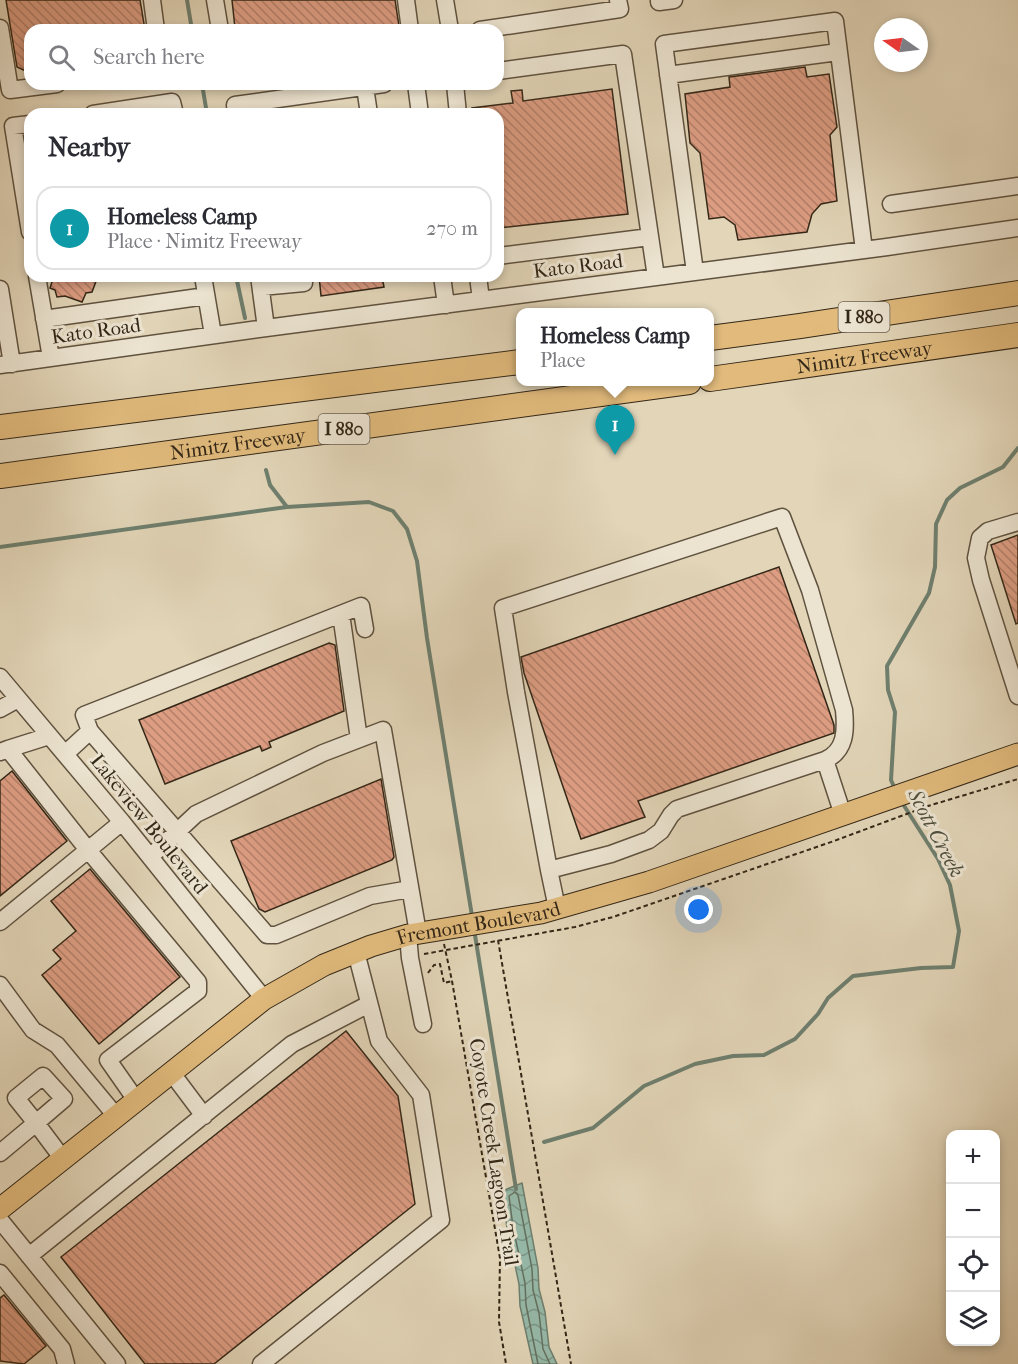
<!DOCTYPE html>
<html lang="en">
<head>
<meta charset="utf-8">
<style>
  :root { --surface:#fff; --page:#f7f7f7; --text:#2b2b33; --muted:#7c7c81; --line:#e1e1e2; --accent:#2563eb }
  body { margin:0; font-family:"IM FELL French Canon",serif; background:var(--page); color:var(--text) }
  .controls { position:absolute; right:18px; bottom:18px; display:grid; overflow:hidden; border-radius:12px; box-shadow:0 3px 9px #0003 }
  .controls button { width:54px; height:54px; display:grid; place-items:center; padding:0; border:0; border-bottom:2px solid var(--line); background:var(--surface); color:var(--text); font:30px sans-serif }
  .compass { position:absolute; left:874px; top:18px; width:54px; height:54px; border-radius:50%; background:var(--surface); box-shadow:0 3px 9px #0003; rotate:284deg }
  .you { position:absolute; left:699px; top:910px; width:21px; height:21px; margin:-15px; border:4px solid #fff; border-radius:50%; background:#1a73e8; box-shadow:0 0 0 9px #1a73e833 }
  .badge { display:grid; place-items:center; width:39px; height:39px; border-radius:50%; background:var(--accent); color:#fff; font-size:20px; font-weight:700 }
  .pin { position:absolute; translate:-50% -50px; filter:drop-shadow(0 2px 3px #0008) }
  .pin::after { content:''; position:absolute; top:32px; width:21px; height:18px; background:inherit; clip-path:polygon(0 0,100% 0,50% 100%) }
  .popup { position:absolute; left:516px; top:308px; width:198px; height:78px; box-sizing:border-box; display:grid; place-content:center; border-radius:12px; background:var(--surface); filter:drop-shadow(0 2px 4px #0005); font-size:20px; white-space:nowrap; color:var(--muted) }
  .popup b { font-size:22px; color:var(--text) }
  .popup::after { content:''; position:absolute; left:50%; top:100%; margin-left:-12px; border:12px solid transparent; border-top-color:var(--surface) }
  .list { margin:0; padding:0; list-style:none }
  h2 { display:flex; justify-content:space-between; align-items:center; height:78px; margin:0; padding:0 24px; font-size:26px }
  h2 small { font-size:20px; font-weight:400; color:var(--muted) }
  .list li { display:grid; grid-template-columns:39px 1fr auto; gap:18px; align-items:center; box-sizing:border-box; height:84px; margin:0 12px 12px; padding:0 12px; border:2px solid var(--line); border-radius:18px }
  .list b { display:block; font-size:22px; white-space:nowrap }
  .list p { margin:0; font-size:20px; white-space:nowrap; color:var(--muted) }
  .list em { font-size:20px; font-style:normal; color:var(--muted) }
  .icon { flex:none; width:33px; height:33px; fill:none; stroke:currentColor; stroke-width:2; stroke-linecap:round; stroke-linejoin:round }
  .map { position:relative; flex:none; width:1018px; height:1364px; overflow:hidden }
  .search { position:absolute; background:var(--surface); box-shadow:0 3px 9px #0003; left:24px; top:24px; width:480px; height:66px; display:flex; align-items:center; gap:15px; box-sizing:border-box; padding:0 21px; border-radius:18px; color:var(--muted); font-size:22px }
  .panel { position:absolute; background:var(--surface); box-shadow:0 3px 9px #0003; left:24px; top:108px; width:480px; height:174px; border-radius:18px }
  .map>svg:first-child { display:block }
  .water { fill:url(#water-waves); stroke:#6e7f6e; stroke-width:1.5 }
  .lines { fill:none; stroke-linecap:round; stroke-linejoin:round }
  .shore { stroke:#647060; stroke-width:1.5 }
  .stream { stroke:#6e7f6e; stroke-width:4 }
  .building { fill:url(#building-back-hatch); stroke:#332717; stroke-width:1.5 }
  .minor-casing { stroke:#5f523f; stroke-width:19 }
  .major-casing { stroke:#332717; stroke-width:23 }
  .highway-casing { stroke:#332717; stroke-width:26 }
  .path { stroke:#332717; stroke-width:2; stroke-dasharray:4.5 3; stroke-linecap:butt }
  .minor { stroke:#ece4d1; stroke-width:16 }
  .major { stroke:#e1ba7c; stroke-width:21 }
  .highway { stroke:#e1ba7c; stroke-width:24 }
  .labels { text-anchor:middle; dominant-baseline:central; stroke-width:6; stroke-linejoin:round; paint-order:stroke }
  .shield { fill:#ece4d1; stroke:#6a604f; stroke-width:1.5 }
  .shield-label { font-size:18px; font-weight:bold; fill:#332717 }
  .street-label { font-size:20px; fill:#332717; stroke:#ece4d1 }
  .water-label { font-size:21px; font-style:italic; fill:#4c4c3b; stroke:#ece4d1 }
</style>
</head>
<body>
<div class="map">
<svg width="1018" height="1364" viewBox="0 0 1018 1364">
  <defs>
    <pattern id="water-waves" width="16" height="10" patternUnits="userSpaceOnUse" patternTransform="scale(1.5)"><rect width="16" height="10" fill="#96b9a8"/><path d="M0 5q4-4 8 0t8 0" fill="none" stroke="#7b9688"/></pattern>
    <pattern id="building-back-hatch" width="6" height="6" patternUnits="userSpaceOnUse" patternTransform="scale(1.5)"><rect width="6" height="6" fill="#dd9d83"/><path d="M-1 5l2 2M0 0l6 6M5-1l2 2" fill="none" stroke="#b4806a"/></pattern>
  </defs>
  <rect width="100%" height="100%" fill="#e2d5b8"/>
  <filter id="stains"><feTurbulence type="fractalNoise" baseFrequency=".00333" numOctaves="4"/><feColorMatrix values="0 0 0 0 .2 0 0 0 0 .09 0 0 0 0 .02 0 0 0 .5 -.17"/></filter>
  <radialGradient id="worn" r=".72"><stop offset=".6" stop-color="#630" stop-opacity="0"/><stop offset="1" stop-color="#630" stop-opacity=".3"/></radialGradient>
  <path class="water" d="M522,1183l16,85 1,21 6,23 4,35 8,17h-24l-13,-58 -1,-22 -12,-56 -5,-37z"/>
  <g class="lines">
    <path class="shore" d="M538,1364l-12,-59 -1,-22 -12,-56 -4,-31 6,-4 3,3 14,74 1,21 6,23 4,36 7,15"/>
    <path class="stream" d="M187,0l5,30
      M202,84l5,30
      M236,276l9,42
      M266,470l4,15 17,22
      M0,547l287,-40 82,-5 24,9 14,18 10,32 10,77 45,278
      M895,789l-4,-9 4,-68 -7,-22 -1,-24 42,-73 6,-26 1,-43 11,-24 13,-12 43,-21 15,-19
      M474,929l42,260
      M544,1142l49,-14 51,-42 51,-22 38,-8 31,-1 31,-16 23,-25 10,-16 25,-22 68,-8 32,-1 6,-36 -9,-46 -12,-26 -37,-58"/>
  </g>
  <path class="building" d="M6,0h134l5,30h-115v43l-13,-6z
    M232,0h163l4,26 -33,4h-116l-1,-4 -14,2z
    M805,67l2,10 22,-3 8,53 -7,8 7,66 -16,3 -9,10 -5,18 -69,8 -3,-15 -11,-8 -15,2 -9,-66 -10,-10 -5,-49 45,-7 -1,-10z
    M612,89l16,125 -130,14v-114h-25l-1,-6 41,-5 -2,-12 11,-1 1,11z
    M54,276h44l-6,16 -6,1 -4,9 -17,-6 -8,1 -2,-7 -5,-2z
    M319,276h63l2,11 -63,9z
    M1018,535v88l-2,1 -25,-79z
    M779,567l55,158v8l-196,68 7,16 -64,22 -57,-166 -3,-16z
    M329,643l6,2 9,66 -75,31 2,5 -9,4 -2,-5 -95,38 -26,-64z
    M12,771l55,70 -67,55v-115z
    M381,779l13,78 -2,3 -127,52 -6,-3 -28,-68z
    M90,869l90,108 -81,67 -57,-69 19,-16 -8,-9 23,-19 -25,-30z
    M346,1031l52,65 17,108 -201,160h-69l-84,-107z
    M4,1295l42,51 -22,18 -24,-3v-63z"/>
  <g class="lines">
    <g class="minor-casing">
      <path id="minor" d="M152,0l4,30
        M215,0l5,30
        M406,0l4,30
        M445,0l5,30
        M659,0v2l15,-2
        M0,28l10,62 47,-6
        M480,30l140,-21 -2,-9
        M498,71l125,-17 33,223
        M668,75l170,-23
        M416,84l4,30
        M455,84l3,30
        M365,87l4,27
        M93,114l79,-12 3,12
        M236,114l-1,-9 149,-21
        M30,124l-17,2 17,106
        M891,204l127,-18
        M498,256l152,-19
        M695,272l-31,-228 171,-23 29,229
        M37,276l14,82
        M203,276l10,59
        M259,276l7,52
        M442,276l4,29
        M478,276l3,24
        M261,287l43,-4
        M0,289l12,75
        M44,319l162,-23
        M0,365l266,-37 621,-81 131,-19
        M1018,522l-30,9 -8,7 -4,20 5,22 37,116
        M341,614l18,125
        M0,677l122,145 142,177
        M0,709l18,-10
        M90,731l-6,-16 277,-109 4,23
        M8,749l41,-13
        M0,752l8,-3 80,101 34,-28
        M65,754l25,-23 177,204h9l94,-39 40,-7
        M150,857l46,-43 127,-61 60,-23 35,203
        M549,870l-33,-178 -13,-84 279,-91 28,73 34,120c2,20 2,41 -19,50
        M557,908l-8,-38 62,-16 38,-14 12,-9 10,-16 6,-6 148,-49 18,55
        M0,922l88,-72 110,132v9l-90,69 28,40
        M408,935l2,23 13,66
        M0,985l33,45 24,15 59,71
        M171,1072l33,44
        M43,1076l21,23 -28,24 -20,-25z
        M0,1153l36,-30 27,36
        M0,1220l117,144
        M29,1256l263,-212 77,-40
        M0,1273l62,76 4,15
        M261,1364l180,-144 -20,-125 -42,-54 -23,-89"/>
    </g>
    <g class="major-casing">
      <g id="major">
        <path id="s1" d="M0,1209l264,-210 60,-34 47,-19 37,-11 133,-22 108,-31 369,-128"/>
      </g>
    </g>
    <g class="highway-casing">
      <g id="highway">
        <path d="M710,338l90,-12 218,-33"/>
        <path id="s2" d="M710,379l308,-44"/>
        <path d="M0,427l520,-65"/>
        <path id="s3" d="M0,476l689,-94"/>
      </g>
    </g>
    <path class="path" d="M498,940l73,424
      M444,944l8,37 48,277 -1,64 7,42
      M424,954l151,-27 38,-10 221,-76 94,-35 90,-27
      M428,973l6,-8 6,-1 4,19 8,-2"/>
    <use href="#minor" class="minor"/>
    <use href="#major" class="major"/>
    <use href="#highway" class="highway"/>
  </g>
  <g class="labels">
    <g class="shield">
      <rect x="838.5" y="302" width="51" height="30" rx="4.5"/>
      <rect x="318.5" y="414" width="51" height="30" rx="4.5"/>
    </g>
    <g class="shield-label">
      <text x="864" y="317">I 880</text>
      <text x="344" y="429">I 880</text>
    </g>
    <g class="street-label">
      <text transform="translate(578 266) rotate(-7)">Kato Road</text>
      <text transform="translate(96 331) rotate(-8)">Kato Road</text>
      <text stroke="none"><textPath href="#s2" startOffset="156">Nimitz Freeway</textPath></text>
      <text stroke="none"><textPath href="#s3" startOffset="240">Nimitz Freeway</textPath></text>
      <text transform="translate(149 824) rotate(51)">Lakeview Boulevard</text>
      <text stroke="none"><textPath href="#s1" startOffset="567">Fremont Boulevard</textPath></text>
      <text transform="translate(494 1152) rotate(81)">Coyote Creek Lagoon Trail</text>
    </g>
    <g class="water-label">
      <text transform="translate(936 833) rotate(62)">Scott Creek</text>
    </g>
  </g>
  <rect width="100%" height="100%" filter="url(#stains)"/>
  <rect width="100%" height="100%" fill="url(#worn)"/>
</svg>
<div class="controls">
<button>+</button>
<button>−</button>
<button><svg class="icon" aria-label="locate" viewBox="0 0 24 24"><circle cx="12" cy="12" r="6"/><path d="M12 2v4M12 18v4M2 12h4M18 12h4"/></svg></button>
<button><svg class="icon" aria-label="layers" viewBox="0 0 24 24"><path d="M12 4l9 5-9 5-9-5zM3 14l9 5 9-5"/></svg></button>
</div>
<svg class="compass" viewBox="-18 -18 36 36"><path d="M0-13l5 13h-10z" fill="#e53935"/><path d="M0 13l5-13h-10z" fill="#7c7c81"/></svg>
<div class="you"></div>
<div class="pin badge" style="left:615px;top:455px;background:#0f9aa8">1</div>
<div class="popup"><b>Homeless Camp</b>Place</div>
<div class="search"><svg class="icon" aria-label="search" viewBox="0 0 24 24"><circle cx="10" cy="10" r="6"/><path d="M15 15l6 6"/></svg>Search here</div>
<section class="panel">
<h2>Nearby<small></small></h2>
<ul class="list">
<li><span class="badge" style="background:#0f9aa8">1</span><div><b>Homeless Camp</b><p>Place · Nimitz Freeway</p></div><em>270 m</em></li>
</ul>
</section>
</div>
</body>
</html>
